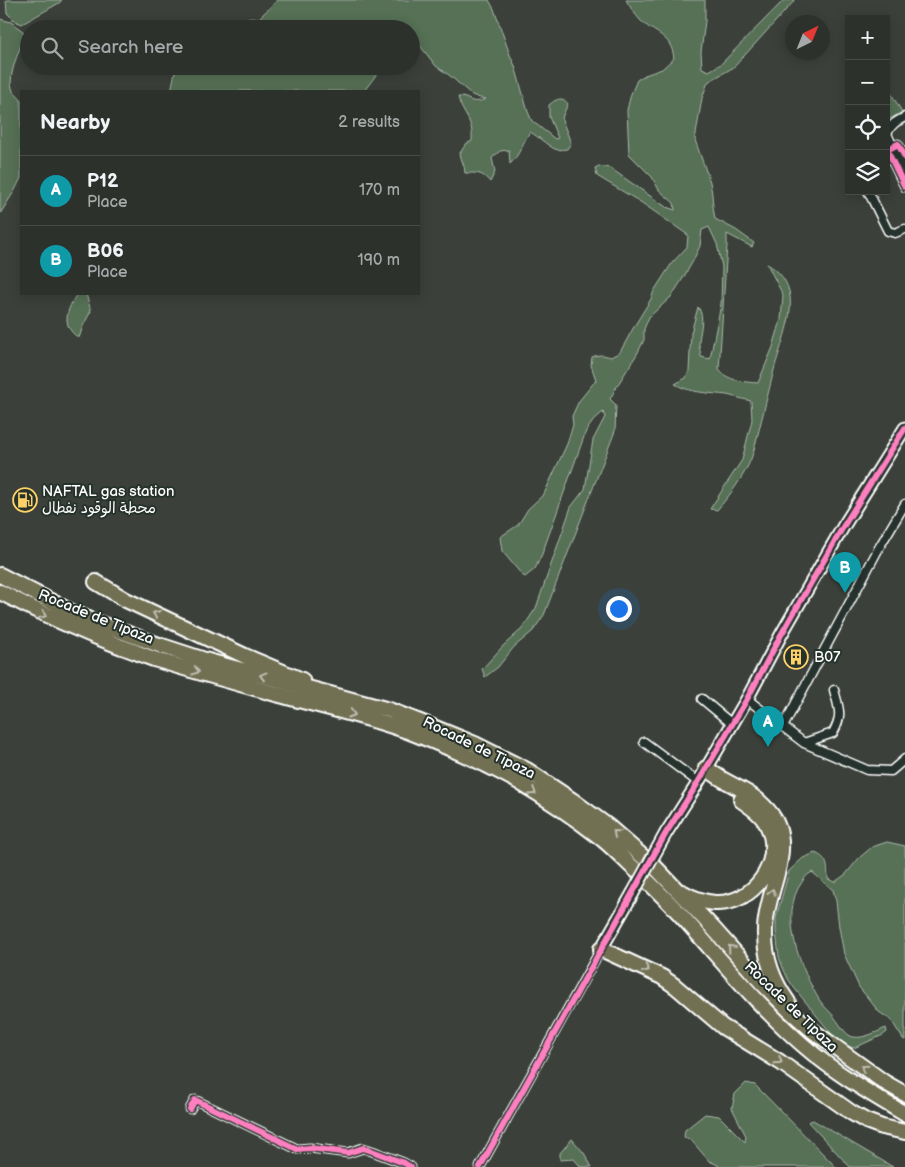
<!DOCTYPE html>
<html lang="en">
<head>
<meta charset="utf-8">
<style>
  :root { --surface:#2c312c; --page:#383d38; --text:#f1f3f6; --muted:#a6a9a9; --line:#484c48; --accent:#ffd166 }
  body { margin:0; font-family:"Balsamiq Sans","Playpen Sans Arabic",sans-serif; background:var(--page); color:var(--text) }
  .controls { position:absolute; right:15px; top:15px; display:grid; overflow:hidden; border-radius:0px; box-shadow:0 2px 12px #0003 }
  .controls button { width:45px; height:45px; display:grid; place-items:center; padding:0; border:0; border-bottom:1px solid var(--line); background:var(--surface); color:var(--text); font:25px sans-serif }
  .compass { position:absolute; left:785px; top:15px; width:45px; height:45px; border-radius:50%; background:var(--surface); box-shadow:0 2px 12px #0003; rotate:43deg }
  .you { position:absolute; left:618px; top:608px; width:18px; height:18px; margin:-12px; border:4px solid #fff; border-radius:50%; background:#1a73e8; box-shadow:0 0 0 8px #1a73e833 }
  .badge { display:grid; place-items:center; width:32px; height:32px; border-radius:50%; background:var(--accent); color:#fff; font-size:16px; font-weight:700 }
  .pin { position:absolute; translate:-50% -41px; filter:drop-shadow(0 1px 2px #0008) }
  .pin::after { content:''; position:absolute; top:26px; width:18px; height:15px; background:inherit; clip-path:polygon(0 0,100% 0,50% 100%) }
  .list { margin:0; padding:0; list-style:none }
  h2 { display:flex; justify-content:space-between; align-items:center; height:65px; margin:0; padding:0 20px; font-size:21px }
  h2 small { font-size:16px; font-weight:400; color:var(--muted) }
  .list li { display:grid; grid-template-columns:32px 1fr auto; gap:15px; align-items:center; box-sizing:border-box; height:70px; padding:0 20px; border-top:1px solid var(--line) }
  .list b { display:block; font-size:19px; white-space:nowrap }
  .list p { margin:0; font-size:16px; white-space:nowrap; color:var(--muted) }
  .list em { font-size:16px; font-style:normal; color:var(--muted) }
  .icon { flex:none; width:28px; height:28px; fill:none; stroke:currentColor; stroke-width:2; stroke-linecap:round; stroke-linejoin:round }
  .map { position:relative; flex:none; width:905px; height:1167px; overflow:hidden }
  .search { position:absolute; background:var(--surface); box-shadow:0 2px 12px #0003; left:20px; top:20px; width:400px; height:55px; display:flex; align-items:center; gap:12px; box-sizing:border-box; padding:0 18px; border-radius:28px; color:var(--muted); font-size:19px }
  .panel { position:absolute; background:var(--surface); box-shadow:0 2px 12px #0003; left:20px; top:90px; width:400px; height:205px; border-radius:0px }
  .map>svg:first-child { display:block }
  .green { fill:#577157; stroke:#abb8ab }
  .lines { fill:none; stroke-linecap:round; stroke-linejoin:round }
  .street-casing { stroke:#fff; stroke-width:11 }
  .secondary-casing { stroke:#fff; stroke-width:15 }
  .highway-casing { stroke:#fff; stroke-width:18 }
  .street { stroke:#26332d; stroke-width:8 }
  .secondary { stroke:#26332d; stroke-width:11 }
  .highway { stroke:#716f52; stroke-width:14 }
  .secondary-bridge-casing { stroke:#fff; stroke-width:15; stroke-linecap:butt }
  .secondary-bridge { stroke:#26332d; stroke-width:11 }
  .cycleway-casing { stroke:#26332d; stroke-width:9 }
  .cycleway { stroke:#ff80c0; stroke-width:6 }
  .oneway { stroke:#bfbeb1 }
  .labels { text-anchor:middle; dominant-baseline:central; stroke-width:4; stroke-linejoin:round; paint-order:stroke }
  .poi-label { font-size:15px; fill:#fff; stroke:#26332d; text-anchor:start }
  .street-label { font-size:15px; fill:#fff; stroke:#26332d }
</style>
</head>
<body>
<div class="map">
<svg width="905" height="1167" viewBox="0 0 905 1167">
  <rect width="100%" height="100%" fill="#3b413a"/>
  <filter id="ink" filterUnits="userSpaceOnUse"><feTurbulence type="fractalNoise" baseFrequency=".02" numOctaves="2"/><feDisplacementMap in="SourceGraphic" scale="10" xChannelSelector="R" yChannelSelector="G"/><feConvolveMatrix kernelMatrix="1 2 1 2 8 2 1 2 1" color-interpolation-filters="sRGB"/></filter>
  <g filter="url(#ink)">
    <path class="green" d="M6,0h56l-3,3 -37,21 -7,-3 -8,-8z
      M278,0h211l5,9 16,46 5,11 13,46 4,9 23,18 3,-1 -9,-21v-12c6,-5 13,-10 19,-1l-5,11 -1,5 9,23 -4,6c-3,0 -6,1 -9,1 -7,-1 -20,-14 -28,-18 -8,11 -10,23 -20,32l-1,-14 -9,1 -8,7 3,14 -5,10c-8,-10 -13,-9 -25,-9 0,-8 -4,-12 -5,-20l6,-9 6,-3c2,-22 -10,-26 -14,-44 12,-1 12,9 28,2l-6,-1 -8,-3 -23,-20 -13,-9 -15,-19 -10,-5v-13h-192l9,-8 9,-2 22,-1z
      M626,0h79v21l-4,31 1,16 7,3 12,-7 63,-64h11l-61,67 -26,15 -6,16 -7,42 15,42 2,12 1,13 2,12 21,11 18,13 -2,4 -25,-13v11l-8,125c9,11 25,12 39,13l15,-36 8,-27 2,-25 -16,-31c12,6 22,19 23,33 3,22 -12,55 -17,77 -5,20 -10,40 -15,60 -2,8 -4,17 -7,25 -8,19 -21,36 -34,51l-7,-1 32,-49 10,-40 -1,-19c-8,-2 -16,-4 -24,-6 -17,-2 -37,-2 -52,-11l11,-6 3,-7 2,-38 7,-26c8,11 1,25 1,37 0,4 2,9 2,13l9,2 11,-55 1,-37 -5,-23 -8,-17 -7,3 -2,16 -7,15 -11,19 -11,17 -22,20 -5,12v11l-7,14 -20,32 -7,13 6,6 -1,26 -71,184 -11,16 -19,16 -16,20 -13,10 -3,-8 22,-24 18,-16 14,-21 35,-101 14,-18 8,-49 12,-23 -2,-5 -9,8 -8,11 -44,123 -7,15 -10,8 -3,-2 -20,-24 -2,-14 18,-12 10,-16 16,-15 23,-50 6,-19 -1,-9 7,-15 17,-21 -5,-15 1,-8c7,-3 12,-2 19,0l9,-5 15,-27 16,-26 3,-8 18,-28 15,-16 1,-12 -46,-32 -45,-27 -2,-8 4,-2 11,2 56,39 9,3 -1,-7 -15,-13 -7,-13 -23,-23 -2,-44 4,-16 6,-14 8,-5 17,-6 12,-11c-3,-24 -20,-24 -34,-38 -5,-6 -10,-13 -14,-20z
      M0,19l11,3 13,10c-2,17 -18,42 -11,59 2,3 6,6 8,9v78l-6,12 -15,24z
      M185,66h198l-19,25h-193l4,-19z
      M889,90l13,22 -16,9v-29z
      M77,294h9l5,17 -8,15 -4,12c-19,-12 -12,-29 -2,-44z
      M887,842l18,4v194l-2,-1 -12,-19 -12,-8 -20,-25 -15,-33 -5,-27 -3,-26 -3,-11 -21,-18c-5,3 -7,5 -10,10 -24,33 -1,88 18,119 4,6 11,11 15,17 5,6 10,17 18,19 11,2 23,-5 33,-9l1,4 -4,3 -29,13 -15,-5 -44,-54 -7,-10 -5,-11 -4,-11 -3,-25v-14l13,-47 14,-13 12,-5c14,6 12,13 13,26l7,3 11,-8 13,-16 13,-11z
      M746,1083l9,2 81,82h-118v-2l-9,-4 -18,-21 -7,-3 1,-7 20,-16 14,2 26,26 1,-6 -14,-28 3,-14z
      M813,1120l80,47h-43l-42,-45z
      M572,1139l12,14 8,14h-11l-7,-8 -14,1v-7z"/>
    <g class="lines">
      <g class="street-casing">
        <path id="street" d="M905,117c-8,4 -15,8 -18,17l18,38
          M905,157l-7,-13 -11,6 18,37
          M868,191l20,40 7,2 10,-4
          M702,699l30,25
          M747,699l57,44 63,27 24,1 14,-12
          M783,727l97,-181 25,-42
          M644,742l54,40
          M804,743l29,-10c10,-18 6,-24 1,-43
          M190,1109l5,-9 102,49 13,-1 38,5 15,-5 9,3 32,12 7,4
          M480,1167l121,-218"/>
      </g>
      <g class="secondary-casing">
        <path id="secondary" d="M666,833l30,-47 51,-87 34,-64 62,-108 62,-99
          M601,949l32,-56"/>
      </g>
      <g class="highway-casing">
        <path id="highway" d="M0,575l70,36 28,12 61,22 49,16 181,49 44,17 42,17 52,26 45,30 37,27 48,42 55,58 51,57 26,26 24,21 71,51 21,12
          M96,582l30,18 119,56 57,24
          M0,592c40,21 80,39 122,55 12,4 23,9 35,13 40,12 79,23 119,34 44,12 90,22 134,38 36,14 73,30 107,49 29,17 58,37 84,57 10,8 19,17 28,26 17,15 33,31 49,48 41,45 79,93 125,133 31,27 66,48 102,69
          M706,768c6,4 11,8 16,11 14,8 31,15 42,27 38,36 1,83 1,124 -1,26 8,51 23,72
          M682,892c10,6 22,10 33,11 38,2 69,-41 53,-76 -5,-12 -17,-20 -27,-27
          M601,949l61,28 13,9 48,41 57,35 72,51 14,8 16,6 23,5"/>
      </g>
      <use href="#street" class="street"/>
      <use href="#secondary" class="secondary"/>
      <use href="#highway" class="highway"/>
      <g class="secondary-bridge-casing">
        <path id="secondary-bridge" d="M633,893l33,-60"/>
      </g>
      <use href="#secondary-bridge" class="secondary-bridge"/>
      <g class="cycleway-casing">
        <path id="cycleway" d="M905,157l-7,-13 -11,6 18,37
          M190,1109l5,-9 102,49 13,-1 38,5 15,-5 9,3 32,12 7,4
          M480,1167l186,-334 30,-47 51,-87 34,-64 62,-108 62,-99"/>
      </g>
      <use href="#cycleway" class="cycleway"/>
    </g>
    <defs><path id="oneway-chevron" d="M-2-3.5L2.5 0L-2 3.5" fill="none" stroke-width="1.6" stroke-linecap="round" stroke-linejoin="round" transform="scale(1.25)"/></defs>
    <g class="oneway">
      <use href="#oneway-chevron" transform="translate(156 614) rotate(-155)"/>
      <use href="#oneway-chevron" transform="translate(43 615) rotate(25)"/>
      <use href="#oneway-chevron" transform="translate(196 671) rotate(16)"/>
      <use href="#oneway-chevron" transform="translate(263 676) rotate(-165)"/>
      <use href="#oneway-chevron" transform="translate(352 714) rotate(16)"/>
      <use href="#oneway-chevron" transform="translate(533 792) rotate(32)"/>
      <use href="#oneway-chevron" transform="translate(616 833) rotate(-139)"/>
      <use href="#oneway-chevron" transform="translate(772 892) rotate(-75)"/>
      <use href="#oneway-chevron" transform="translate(731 948) rotate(-132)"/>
      <use href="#oneway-chevron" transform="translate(646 969) rotate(25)"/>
      <use href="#oneway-chevron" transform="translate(779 1061) rotate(33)"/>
      <use href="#oneway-chevron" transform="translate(864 1068) rotate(-145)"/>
    </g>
  </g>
  <defs>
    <g id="fuel-ring" transform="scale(1.25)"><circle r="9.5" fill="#26332d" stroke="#ffd166" stroke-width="1.5"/><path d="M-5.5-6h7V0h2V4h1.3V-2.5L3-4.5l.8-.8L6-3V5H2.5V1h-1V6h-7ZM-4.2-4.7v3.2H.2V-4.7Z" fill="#ffd166"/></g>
    <g id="building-ring" transform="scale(1.25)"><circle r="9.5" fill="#26332d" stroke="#ffd166" stroke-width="1.5"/><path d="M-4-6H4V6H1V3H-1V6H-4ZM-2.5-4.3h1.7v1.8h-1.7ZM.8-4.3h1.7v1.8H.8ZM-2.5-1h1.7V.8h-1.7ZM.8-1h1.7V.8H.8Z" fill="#ffd166"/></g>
  </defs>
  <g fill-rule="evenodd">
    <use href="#fuel-ring" x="25" y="500"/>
    <use href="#building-ring" x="796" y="657"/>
  </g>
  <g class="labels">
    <g class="poi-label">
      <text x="42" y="491">NAFTAL gas station<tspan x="42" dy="17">محطة الوقود نفطال</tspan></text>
      <text x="814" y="657">B07</text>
    </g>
    <g class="street-label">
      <text transform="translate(96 617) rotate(22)">Rocade de Tipaza</text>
      <text transform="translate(479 748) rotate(26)">Rocade de Tipaza</text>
      <text transform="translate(791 1007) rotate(44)">Rocade de Tipaza</text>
    </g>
  </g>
</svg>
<div class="controls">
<button>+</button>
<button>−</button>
<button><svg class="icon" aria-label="locate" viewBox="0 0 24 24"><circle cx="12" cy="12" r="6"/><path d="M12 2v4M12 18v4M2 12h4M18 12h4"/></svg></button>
<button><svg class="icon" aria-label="layers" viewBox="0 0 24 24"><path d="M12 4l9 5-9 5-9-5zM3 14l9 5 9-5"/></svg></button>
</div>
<svg class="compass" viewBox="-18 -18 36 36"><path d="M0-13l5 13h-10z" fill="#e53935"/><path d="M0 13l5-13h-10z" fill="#a6a9a9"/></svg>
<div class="you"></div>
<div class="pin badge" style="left:768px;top:747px;background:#0f9aa8">A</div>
<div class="pin badge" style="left:845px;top:593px;background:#0f9aa8">B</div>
<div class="search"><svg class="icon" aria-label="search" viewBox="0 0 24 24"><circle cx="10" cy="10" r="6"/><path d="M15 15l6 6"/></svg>Search here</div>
<section class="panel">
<h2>Nearby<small>2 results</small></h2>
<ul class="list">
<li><span class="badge" style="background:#0f9aa8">A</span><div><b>P12</b><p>Place</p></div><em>170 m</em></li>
<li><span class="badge" style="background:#0f9aa8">B</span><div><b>B06</b><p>Place</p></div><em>190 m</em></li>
</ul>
</section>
</div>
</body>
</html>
